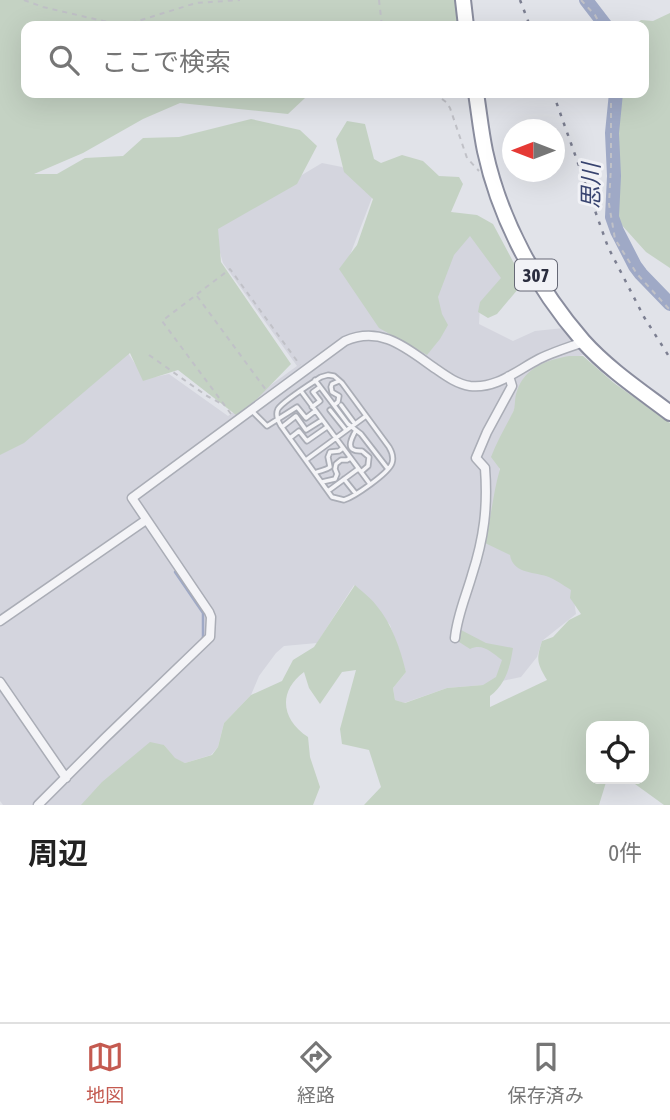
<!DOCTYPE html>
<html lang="ja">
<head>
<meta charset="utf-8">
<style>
  :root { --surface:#fff; --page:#f6f6f6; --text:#222; --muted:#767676; --line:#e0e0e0; --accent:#c45a50 }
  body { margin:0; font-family:"Asap Condensed","Noto Sans JP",sans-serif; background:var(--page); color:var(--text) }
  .controls { position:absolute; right:21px; bottom:21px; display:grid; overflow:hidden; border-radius:14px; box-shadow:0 7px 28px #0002 }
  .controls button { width:63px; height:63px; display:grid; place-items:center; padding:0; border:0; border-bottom:2px solid var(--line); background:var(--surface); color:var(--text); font:35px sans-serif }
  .compass { position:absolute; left:502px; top:119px; width:63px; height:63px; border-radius:50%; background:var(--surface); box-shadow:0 7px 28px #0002; rotate:270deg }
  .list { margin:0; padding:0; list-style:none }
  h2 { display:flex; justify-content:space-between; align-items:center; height:91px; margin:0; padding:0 28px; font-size:30px }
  h2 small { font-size:23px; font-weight:400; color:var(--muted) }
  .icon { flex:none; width:38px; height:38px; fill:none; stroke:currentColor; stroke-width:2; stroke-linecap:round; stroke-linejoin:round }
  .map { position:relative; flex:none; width:670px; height:805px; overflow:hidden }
  .search { position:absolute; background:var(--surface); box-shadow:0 7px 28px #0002; left:21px; right:21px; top:21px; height:77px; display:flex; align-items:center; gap:18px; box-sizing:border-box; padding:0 24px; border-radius:14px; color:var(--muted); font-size:26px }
  .sheet { height:217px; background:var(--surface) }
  nav { display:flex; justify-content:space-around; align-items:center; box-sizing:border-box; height:98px; border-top:2px solid var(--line); background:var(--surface); font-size:19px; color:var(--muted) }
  nav a { display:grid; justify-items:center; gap:4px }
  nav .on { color:var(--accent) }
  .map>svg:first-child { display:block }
  .built { fill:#d4d5de }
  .green { fill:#c4d2c3 }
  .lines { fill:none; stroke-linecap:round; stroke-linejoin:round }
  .stream { stroke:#9fa9c6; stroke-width:2.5 }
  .river { stroke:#9fa9c6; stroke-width:14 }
  .lane-casing { stroke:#aaadb6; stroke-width:7 }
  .street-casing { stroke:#aaadb6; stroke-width:11 }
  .highway-casing { stroke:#8a8d9e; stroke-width:18 }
  .path { stroke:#c0c1c7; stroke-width:2; stroke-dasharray:5 5; stroke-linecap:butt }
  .lane { stroke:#f4f4f7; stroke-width:3.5 }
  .street { stroke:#f4f4f7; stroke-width:8 }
  .highway { stroke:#fff; stroke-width:14 }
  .rail { stroke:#7c7f91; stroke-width:2.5; stroke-dasharray:3.5 7; stroke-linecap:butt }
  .labels { text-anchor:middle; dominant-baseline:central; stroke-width:6; stroke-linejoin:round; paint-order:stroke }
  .shield { fill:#f1f2f6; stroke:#666976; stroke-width:2 }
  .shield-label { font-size:19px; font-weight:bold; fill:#2b2e3f }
  .water-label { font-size:23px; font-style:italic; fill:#384470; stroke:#f1f2f6 }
</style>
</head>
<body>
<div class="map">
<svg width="670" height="805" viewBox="0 0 670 805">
  <rect width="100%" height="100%" fill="#e1e3e9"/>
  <path class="built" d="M322,163l20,4 31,28 -28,73 86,26 19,-43 20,-20 33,46 -23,28 -1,19 34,17 22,-10 29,-3 21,26 -51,18 -11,14 -26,68 4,24 71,108 4,28 -34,27 -5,16 -16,20 -38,8 -36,3 -43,15 -9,-3 -2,-12 13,-16 -16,-47 -36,-40 -37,58 -33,3 -8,7 -17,23 -8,19 -27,28 -6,24 -7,8 -26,8 -10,-4 -11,-14 -77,60h-84l-3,-4v-351l128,-97 17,26 24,-5 59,42 69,-50 -74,-103 -10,-35z"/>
  <path class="green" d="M0,0h456l3,26h-433v67h281l-2,5 -17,16 -108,-11 -37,16 -60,34 -49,21h23l28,-16 38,-2 20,-18 36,-1 72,-18 49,11 17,16 -20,38 -79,45 3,33 70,102 -34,35 -21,16 -58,-45 -35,11 -13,-28 -106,90 -24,12z
    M670,13v255l-24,-16 -27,-30 -3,-21 1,-38 -3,-33 8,-37h22v-67h-11l8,-6 12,1z
    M347,121l18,3 9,35 7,4 21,-8 21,6 16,15 20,1 4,7 -12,28 26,3 16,9 31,58 -27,32 -9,4 -10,-6 2,-10 21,-24 -31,-42 -16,19 -16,42 4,17 6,11 -8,14 -13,16 -48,-27 -40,-59 18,-24 16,-46 -29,-27 -8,-33z
    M569,356h14l31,27 56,40v382h-6l-29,-21 -9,-4 -11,-1h29v-53h-53v53h16l-8,26h-235l17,-18 -12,-37 -27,-6 -2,-15 16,-59 -14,2 -22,32 -11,-16 -5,-16c-27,20 -22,48 4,65l2,20 10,30 -7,18h-232l21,-23 48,-40 14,3 11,13 10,5 27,-8 6,-8 6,-24 27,-28 31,-14 11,-21 21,-13 41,-62c6,6 15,12 21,20 16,19 24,43 30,67l-13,16 2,12 10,3 42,-15 36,-3 13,-8 6,-17c-11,-8 -19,-17 -32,-11l-14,-9 5,-10 25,13 27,5c-3,19 -7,36 -23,48v11l57,-27c-10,-17 -11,-20 -5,-39l11,-4 16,-17 12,-6 -11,-16 1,-8c-8,-5 -16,-11 -25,-14 -14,-4 -33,-3 -36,-21l-25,-12c6,-25 8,-50 15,-74l-9,-12c6,-16 14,-29 22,-45 3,-6 1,-14 4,-21 8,-24 30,-31 52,-35z"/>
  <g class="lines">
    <path class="stream" d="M175,572l28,41v25l-1,1"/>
    <path class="river" d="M586,0l20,26
      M616,93l-4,40 2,43 -2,41 5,14 18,35 6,8 29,30"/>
    <g class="lane-casing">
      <path id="lane" d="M328,375l6,1 8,7 47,64c3,5 5,10 3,16 -3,10 -38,34 -48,37l-12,-3 -51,-71c-3,-5 -6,-11 -3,-17 5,-8 34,-26 43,-32z
        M315,380l33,44 13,10 27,35
        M301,391l69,93
        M334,405l4,-3 1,-6 -7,-4 -1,-5 1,-3 7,-3
        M341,405l14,19
        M312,407l8,-6 -7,-9 7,-5
        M330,410l16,20
        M252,411l15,15 30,-19 9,11 9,-7
        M282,427l14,-11 10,14 16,-10
        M356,430c-5,9 -12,22 6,21l7,6 -1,9 -7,6
        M290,438l9,-7 8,10 20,-14
        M306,460l60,-44
        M315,473c5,-3 10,-2 15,-6l-2,-10 2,-5 9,-1 4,-3
        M344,479l12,15
        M322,482l13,-3 2,-5 -2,-5 1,-5 5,-4h6l3,-2
        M328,491l30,-22"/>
    </g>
    <g class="street-casing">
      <path id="street" d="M0,621l146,-101
        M455,638c2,-22 11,-42 17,-63 12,-37 16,-68 13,-107l-9,-10 11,-26 25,-46 -3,-10
        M0,682l66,96
        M38,805l67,-67 105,-101 1,-20 -2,-5 -77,-114 213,-157c37,-16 62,8 91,28 10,7 21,15 34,17 26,3 46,-15 69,-27 14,-7 30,-12 45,-17"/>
    </g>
    <g class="highway-casing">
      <path id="highway" d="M463,0l3,26
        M476,93c3,19 5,39 9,58 15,70 52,137 98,190 25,28 58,50 87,72"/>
    </g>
    <path class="path" d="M24,0l19,7 60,14 21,3 14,-3 58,-18 44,-3
      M379,0l3,26
      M581,0l14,15 6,11
      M434,93l12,9 4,6 17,50 12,13
      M611,93v73l-2,38 6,35 22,35 33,36
      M197,296l69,94
      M149,355l58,41 17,9
      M231,414l-69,-93 68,-52 70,96"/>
    <use href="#lane" class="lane"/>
    <use href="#street" class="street"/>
    <use href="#highway" class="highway"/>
    <path class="rail" d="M520,0l10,26
      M553,93l55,154 36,70 26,41"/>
  </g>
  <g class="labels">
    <rect class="shield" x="515" y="259.5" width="42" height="31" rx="5"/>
    <g class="shield-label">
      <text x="536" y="275">307</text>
    </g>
    <g class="water-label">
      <text transform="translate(591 186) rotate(-90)">思川</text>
    </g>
  </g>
</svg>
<div class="controls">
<button><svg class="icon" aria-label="locate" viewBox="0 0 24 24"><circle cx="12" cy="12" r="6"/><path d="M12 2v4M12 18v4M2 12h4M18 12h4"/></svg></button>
</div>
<svg class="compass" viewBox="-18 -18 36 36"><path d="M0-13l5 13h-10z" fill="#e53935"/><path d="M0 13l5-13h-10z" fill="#767676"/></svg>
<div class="search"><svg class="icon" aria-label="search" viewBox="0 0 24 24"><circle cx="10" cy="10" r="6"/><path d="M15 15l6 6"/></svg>ここで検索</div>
</div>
<section class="sheet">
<h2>周辺<small>0件</small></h2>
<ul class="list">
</ul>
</section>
<nav>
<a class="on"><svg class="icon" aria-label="map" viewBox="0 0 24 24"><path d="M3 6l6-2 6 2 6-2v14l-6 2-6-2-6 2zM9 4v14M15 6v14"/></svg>地図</a>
<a><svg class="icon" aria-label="directions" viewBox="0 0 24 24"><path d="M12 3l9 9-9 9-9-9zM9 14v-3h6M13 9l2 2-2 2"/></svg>経路</a>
<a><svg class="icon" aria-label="saved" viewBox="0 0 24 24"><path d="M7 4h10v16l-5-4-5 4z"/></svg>保存済み</a>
</nav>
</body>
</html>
